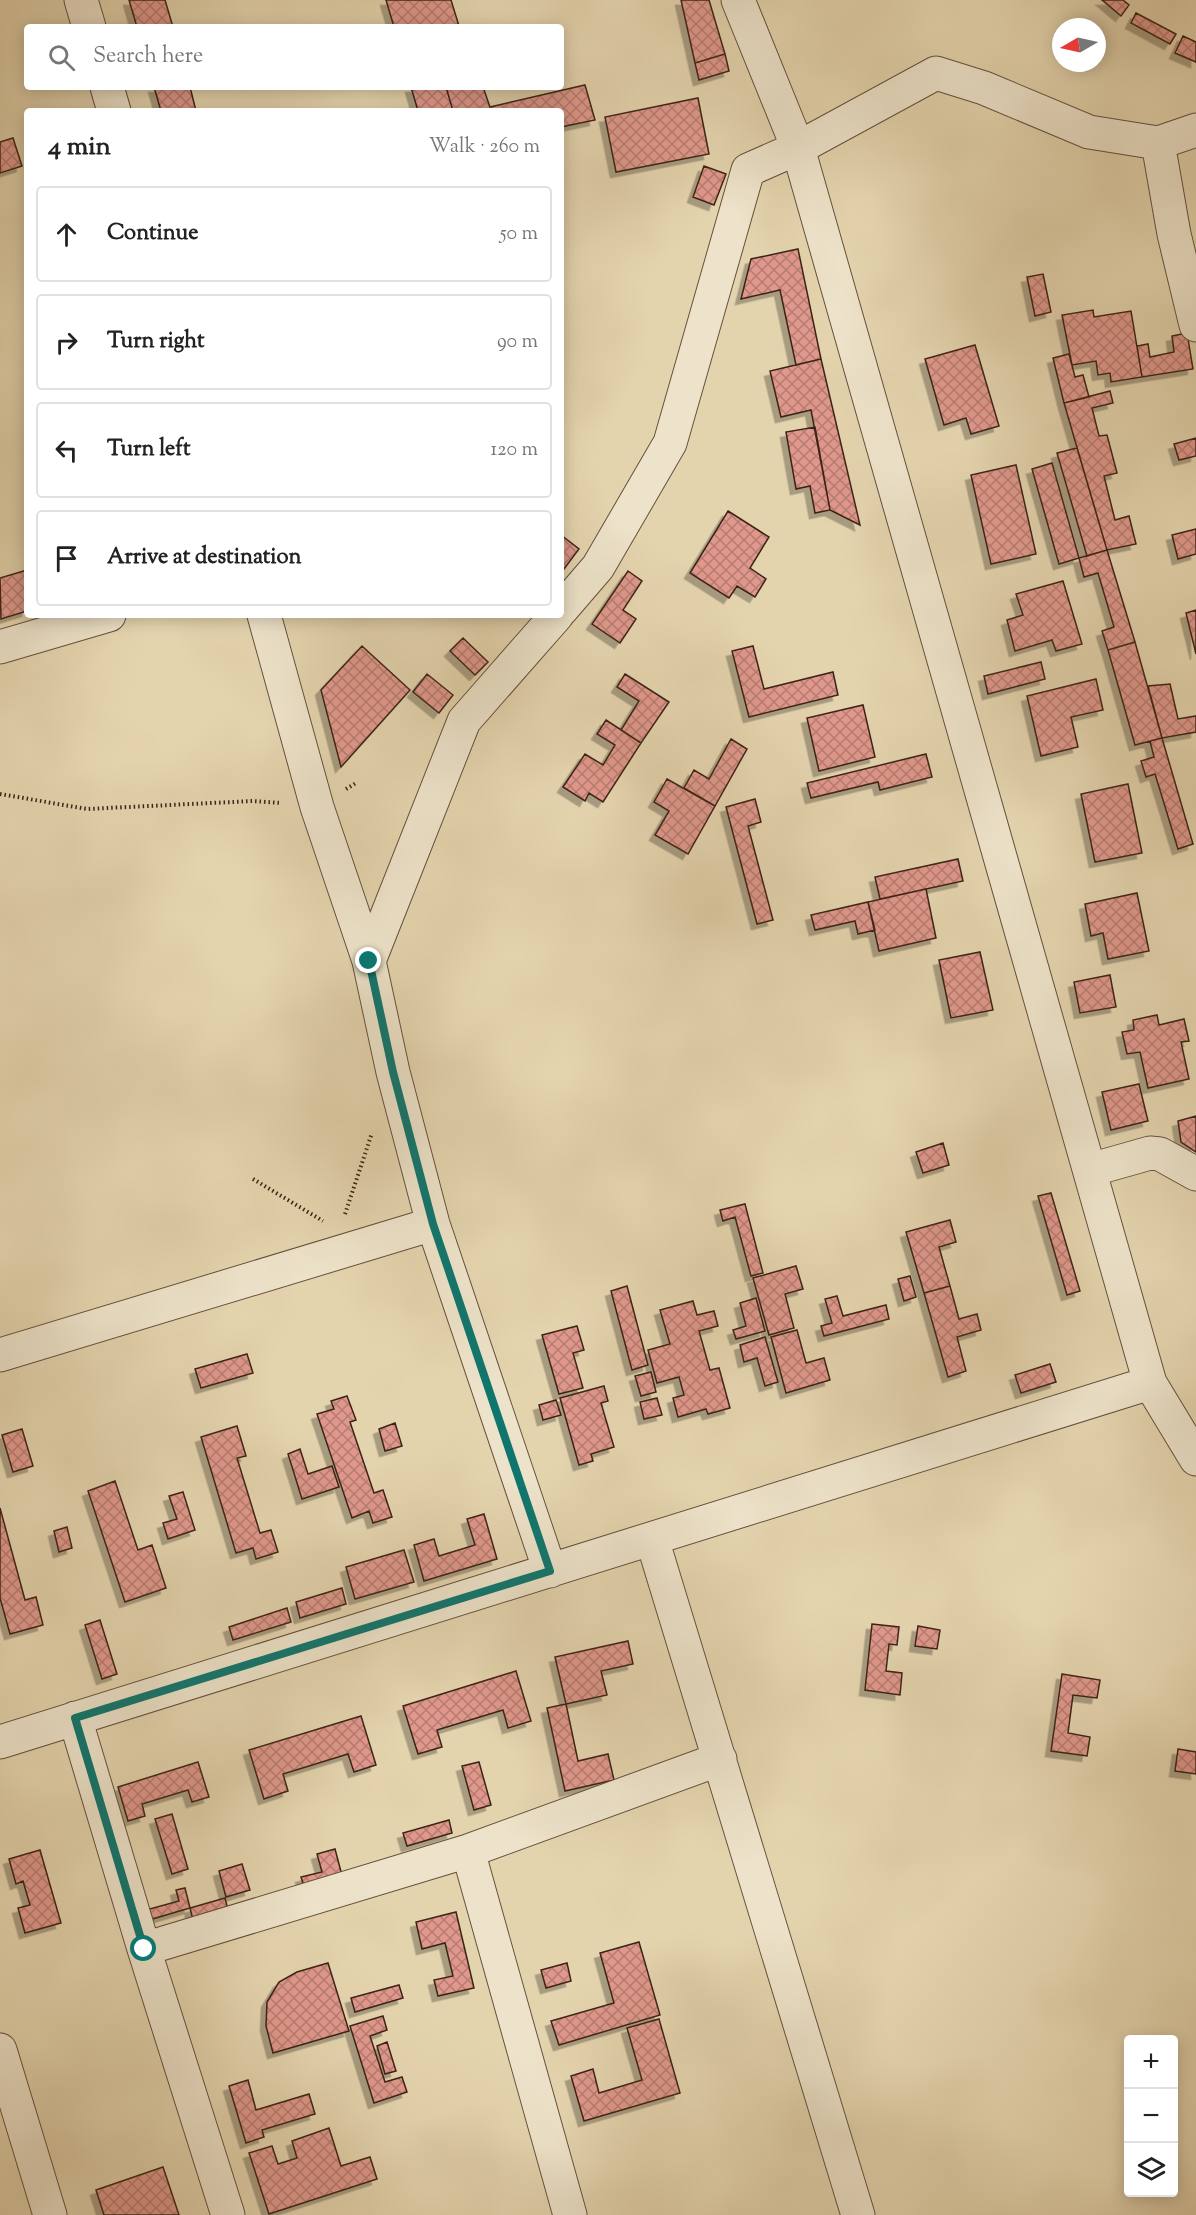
<!DOCTYPE html>
<html lang="en">
<head>
<meta charset="utf-8">
<style>
  :root { --surface:#fff; --page:#f6f6f6; --text:#222; --muted:#767676; --line:#e0e0e0 }
  body { margin:0; font-family:"Sorts Mill Goudy",serif; background:var(--page); color:var(--text) }
  .controls { position:absolute; right:18px; bottom:18px; display:grid; overflow:hidden; border-radius:6px; box-shadow:0 3px 15px #0003 }
  .controls button { width:54px; height:54px; display:grid; place-items:center; padding:0; border:0; border-bottom:2px solid var(--line); background:var(--surface); color:var(--text); font:30px sans-serif }
  .compass { position:absolute; left:1052px; top:18px; width:54px; height:54px; border-radius:50%; background:var(--surface); box-shadow:0 3px 15px #0003; rotate:261deg }
  .stop { position:absolute; width:18px; height:18px; margin:-14px; border:4px solid #0f766e; border-radius:50%; background:#fff }
  .stop.end { background:#0f766e; border-color:#fff; box-shadow:0 2px 6px #0008 }
  .list { margin:0; padding:0; list-style:none }
  h2 { display:flex; justify-content:space-between; align-items:center; height:78px; margin:0; padding:0 24px; font-size:26px }
  h2 small { font-size:20px; font-weight:400; color:var(--muted) }
  .list li { display:grid; grid-template-columns:39px 1fr auto; gap:18px; align-items:center; box-sizing:border-box; height:96px; margin:0 12px 12px; padding:0 12px; border:2px solid var(--line); border-radius:6px }
  .list b { display:block; font-size:22px; white-space:nowrap }
  .list em { font-size:20px; font-style:normal; color:var(--muted) }
  .icon { flex:none; width:33px; height:33px; fill:none; stroke:currentColor; stroke-width:2; stroke-linecap:round; stroke-linejoin:round }
  .map { position:relative; flex:none; width:1196px; height:2215px; overflow:hidden }
  .search { position:absolute; background:var(--surface); box-shadow:0 3px 15px #0003; left:24px; top:24px; width:540px; height:66px; display:flex; align-items:center; gap:15px; box-sizing:border-box; padding:0 21px; border-radius:6px; color:var(--muted); font-size:22px }
  .panel { position:absolute; background:var(--surface); box-shadow:0 3px 15px #0003; left:24px; top:108px; width:540px; height:510px; border-radius:6px }
  .map>svg:first-child { display:block }
  .building { fill:url(#building-cross-hatch); stroke:#3c2417; stroke-width:1.5; filter:url(#shadow) }
  .lines { fill:none; stroke-linecap:round; stroke-linejoin:round }
  .minor-casing { stroke:#66503d; stroke-width:35 }
  .path { stroke:#3c2417; stroke-width:4; stroke-dasharray:1.5 3; stroke-linecap:butt }
  .minor { stroke:#ede3ca; stroke-width:33 }
  .route { stroke:#0f766e; stroke-width:8 }
</style>
</head>
<body>
<div class="map">
<svg width="1196" height="2215" viewBox="0 0 1196 2215">
  <defs>
    <pattern id="building-cross-hatch" width="8" height="8" patternUnits="userSpaceOnUse" patternTransform="scale(1.5)"><rect width="8" height="8" fill="#e0988c"/><path d="M0 0l8 8M0 8l8-8" fill="none" stroke="#b77c71"/></pattern>
    <filter id="shadow"><feDropShadow dx="-5.5" dy="5.5" stdDeviation="0" flood-color="#0004"/></filter>
  </defs>
  <rect width="100%" height="100%" fill="#e4d4ae"/>
  <filter id="stains"><feTurbulence type="fractalNoise" baseFrequency=".00333" numOctaves="4"/><feColorMatrix values="0 0 0 0 .2 0 0 0 0 .09 0 0 0 0 .02 0 0 0 .5 -.17"/></filter>
  <radialGradient id="worn" r=".72"><stop offset=".6" stop-color="#630" stop-opacity="0"/><stop offset="1" stop-color="#630" stop-opacity=".3"/></radialGradient>
  <path class="building" d="M129,0h36l8,27h-36z
    M386,0h65l8,26 -65,1z
    M681,0h28l16,54 -30,9z
    M1102,0h21l6,5 -8,11z
    M1136,13l40,21 -6,10 -39,-21z
    M1183,36l13,6v20l-21,-9z
    M725,54l4,17 -30,9 -4,-17z
    M585,85l10,35 -34,7v-16h-108l-7,-24h37l7,20z
    M154,87h36l6,24h-35z
    M411,87h35l7,24h-35z
    M698,98l11,56 -93,18 -11,-55z
    M13,138l9,28 -22,7v-31z
    M704,166l22,8 -12,31 -21,-8z
    M798,249l23,110 -25,6 -16,-75 -39,9 10,-40z
    M1043,274l8,38 -16,4 -8,-39z
    M1093,310l1,7 37,-6 11,66 -31,5 -1,-9 -12,2 -2,-14 -24,4 -10,-50z
    M1187,333l6,36 -51,8 -5,-31 11,-2 2,13 24,-5 -2,-16z
    M975,345l24,81 -28,8 -5,-16 -22,7 -19,-66z
    M1069,354l6,23 8,-2 6,22 -25,6 -11,-45z
    M821,359l39,166 -30,-15 -19,-100 -30,7 -11,-46z
    M1110,391l3,12 -21,5 7,28 8,-1 10,38 -13,3 11,44 14,-4 7,28 -29,6 -43,-147z
    M815,427l15,83 -15,3 -5,-27 -14,3 -10,-57z
    M1196,438v18l-17,4 -5,-16z
    M1077,448l30,102 -20,6 -30,-103z
    M1052,463l27,95 -20,6 -27,-95z
    M1016,465l20,89 -45,10 -20,-89z
    M728,511l41,26 -19,31 16,11 -11,18 -18,-11 -8,12 -39,-25z
    M1196,529v25l-18,5 -6,-24z
    M561,535l18,14 -18,24z
    M1107,550l28,92 -27,8 -6,-19 12,-4 -16,-54 -14,4 -5,-19z
    M27,570v41l-26,8 -1,-41z
    M628,571l14,10 -19,29 13,9 -16,24 -28,-19z
    M1063,581l19,63 -26,7 -4,-11 -37,11 -8,-31 16,-5 -7,-21z
    M1196,610v44l-10,-41z
    M463,638l25,24 -13,13 -25,-24z
    M1135,642l27,96 -27,7 -27,-95z
    M362,646l48,44 -69,77 -20,-77z
    M753,646l11,43 69,-17 5,23 -89,22 -17,-66z
    M1041,662l4,17 -57,15 -4,-18z
    M427,674l26,21 -14,18 -26,-21z
    M625,674l44,28 -28,41 -20,-13 18,-29 -22,-14z
    M1096,679l7,31 -32,7 7,30 -37,9 -14,-60z
    M1170,684l8,35 18,-3v16l-34,6 -14,-52z
    M863,705l12,52 -56,14 -12,-53z
    M606,720l35,23 -38,59 -14,-9 -4,8 -22,-14 22,-33 18,11 12,-20 -18,-11z
    M1162,738l31,106 -15,5 -23,-75 -9,3 -5,-16 13,-4 -4,-16z
    M731,739l16,10 -32,57 -31,-18 10,-18 15,9z
    M926,754l6,23 -52,13 -2,-8 -67,16 -4,-15z
    M667,779l48,27 -27,48 -33,-19 14,-24 -15,-9z
    M1128,784l14,69 -47,9 -14,-68z
    M755,799l6,23 -13,4 25,94 -16,4 -31,-117z
    M958,859l5,22 -83,18 -5,-22z
    M926,889l10,49 -57,13 -11,-49z
    M1137,893l12,58 -41,8 -5,-26 -12,3 -6,-32z
    M868,902l7,28 -17,4 -3,-13 -40,9 -4,-15z
    M980,952l13,58 -42,8 -12,-58z
    M1110,975l6,32 -36,6 -6,-31z
    M1157,1015l2,10 25,-6 5,22 -8,1 8,37 -41,9 -8,-36 -13,2 -5,-22 12,-2 -1,-10z
    M1139,1084l9,37 -37,9 -9,-38z
    M1196,1116v36l-15,-10 -3,-21z
    M943,1143l6,22 -26,8 -7,-21z
    M1051,1193l29,98 -13,4 -29,-99z
    M745,1204l18,69 -12,3 -16,-59 -12,4 -3,-11z
    M950,1220l6,22 -17,5 11,39 -26,7 -18,-61z
    M796,1266l7,23 -18,5 9,34 -25,7 -16,-57z
    M910,1276l6,21 -12,4 -6,-22z
    M627,1286l21,79 -16,5 -21,-79z
    M950,1286l9,33 18,-5 4,16 -24,7 9,34 -18,6 -24,-84z
    M837,1296l6,20 43,-11 3,14 -65,17 -3,-10 11,-3 -7,-24z
    M756,1298l9,33 -29,8 -3,-9 13,-4 -6,-23z
    M693,1301l4,14 17,-4 4,15 -19,5 11,39 9,-2 11,40 -22,6 -2,-5 -28,8 -5,-19 11,-3 -5,-18 -22,6 -9,-33 22,-6 -10,-34z
    M577,1326l7,24 -11,3 10,35 -24,6 -17,-59z
    M797,1330l9,33 18,-5 6,22 -44,13 -15,-56z
    M765,1337l13,45 -13,4 -8,-28 -13,4 -4,-17z
    M247,1354l6,19 -52,15 -6,-19z
    M1050,1364l6,18 -35,11 -6,-18z
    M651,1372l5,20 -15,4 -6,-20z
    M604,1386l4,15 -7,2 13,44 -23,7 2,7 -14,4 -19,-67z
    M347,1396l9,24 -6,2 24,71 9,-3 9,27 -19,6 -4,-12 -17,7 -35,-104 17,-5 -3,-8z
    M657,1398l5,17 -18,4 -4,-17z
    M556,1400l5,15 -18,5 -4,-15z
    M395,1423l7,23 -17,5 -6,-22z
    M237,1426l9,30 -9,2 23,75 11,-3 7,22 -22,7 -3,-11 -17,5 -35,-116z
    M22,1429l11,37 -20,6 -11,-37z
    M300,1449l8,25 24,-8 7,21 -37,12 -14,-45z
    M115,1481l23,69 14,-5 14,43 -41,14 -37,-111z
    M183,1492l12,38 -27,9 -5,-16 14,-4 -8,-23z
    M0,1508l25,92 11,-3 7,28 -33,9 -10,-36z
    M484,1514l13,45 -73,22 -10,-36 20,-6 5,17 36,-11 -8,-26z
    M67,1527l5,21 -13,4 -5,-21z
    M404,1550l10,32 -59,17 -9,-32z
    M342,1588l4,16 -46,14 -4,-16z
    M287,1608l4,14 -58,18 -4,-13z
    M100,1620l17,54 -15,5 -17,-54z
    M872,1624l27,3 -2,18 -8,-1 -3,27 16,2 -2,22 -35,-5z
    M918,1626l22,4 -3,19 -22,-3z
    M628,1641l5,23 -32,7 6,24 -41,9 -11,-47z
    M516,1671l15,50 -23,7 -5,-18 -66,20 5,17 -24,7 -15,-48z
    M1062,1674l38,6 -3,18 -24,-3 -5,38 22,4 -3,19 -36,-5z
    M566,1704l12,57 30,-7 6,26 -49,11 -18,-83z
    M361,1716l15,49 -22,7 -6,-18 -65,20 5,17 -24,8 -15,-49z
    M1178,1749l18,3v22l-21,-3z
    M198,1762l11,35 -17,5 -4,-12 -46,14 3,12 -17,5 -10,-34z
    M479,1762l12,43 -17,5 -12,-44z
    M172,1814l16,55 -16,5 -17,-55z
    M449,1820l3,13 -45,13 -4,-13z
    M335,1849l9,34 -38,10 -5,-16 21,-5 -5,-18z
    M40,1850l21,73 -36,10 -7,-25 12,-3 -7,-24 -7,3 -7,-25z
    M242,1864l8,26 -24,7 -7,-26z
    M185,1888l5,20 -41,12 -3,-10 33,-9 -3,-11z
    M225,1898l3,12 -35,10 -3,-12z
    M456,1912l18,76 -36,8 -4,-16 19,-4 -8,-33 -23,6 -6,-27z
    M639,1942l21,73 -101,30 -8,-24 63,-18 -14,-50z
    M328,1963l21,68 -76,22 -7,-27 1,-24 12,-20 18,-10z
    M567,1963l4,18 -25,7 -5,-18z
    M399,1985l4,13 -48,14 -4,-14z
    M383,2016l4,14 -17,6 15,46 17,-5 5,15 -33,11 -24,-77z
    M659,2019l21,74 -96,28 -13,-45 22,-7 6,24 43,-13 -15,-52z
    M387,2042l9,29 -11,3 -8,-28z
    M248,2080l8,30 53,-16 6,20 -53,16 2,7 -18,6 -17,-57z
    M329,2128l12,38 29,-9 7,22 -108,35 -20,-61 23,-7 6,18 19,-6 -5,-17z
    M163,2167l16,48h-75l-8,-25z"/>
  <g class="lines">
    <g class="minor-casing">
      <path id="minor" d="M81,0l8,27
        M738,0l60,148 352,1235 46,76
        M107,87l7,24
        M1158,143l16,91 22,91
        M561,610l37,-43 72,-124 78,-273 50,-22 138,-75 48,15 105,44 69,11 38,-13
        M264,615l53,192 52,154 24,111 40,152 117,347
        M0,647l109,-32
        M369,961l95,-240 93,-106
        M1090,1170l60,-17 10,1 36,20
        M0,1355l433,-131
        M652,1539l206,676
        M75,1718l69,231 84,266
        M0,1742l1150,-359
        M468,1851l102,364
        M144,1949l324,-98 252,-92
        M0,2050l50,165"/>
    </g>
    <path class="path" d="M346,789l10,-6
      M0,794l87,15 166,-8 28,2
      M253,1179l70,42
      M345,1214l27,-81"/>
    <use href="#minor" class="minor"/>
  </g>
  <g class="lines">
    <path class="route" d="M144,1949l-69,-231 475,-147 -117,-347 -40,-152 -24,-111"/>
  </g>
  <rect width="100%" height="100%" filter="url(#stains)"/>
  <rect width="100%" height="100%" fill="url(#worn)"/>
</svg>
<div class="controls">
<button>+</button>
<button>−</button>
<button><svg class="icon" aria-label="layers" viewBox="0 0 24 24"><path d="M12 4l9 5-9 5-9-5zM3 14l9 5 9-5"/></svg></button>
</div>
<svg class="compass" viewBox="-18 -18 36 36"><path d="M0-13l5 13h-10z" fill="#e53935"/><path d="M0 13l5-13h-10z" fill="#767676"/></svg>
<div class="stop" style="left:144px;top:1949px"></div>
<div class="stop end" style="left:369px;top:961px"></div>
<div class="search"><svg class="icon" aria-label="search" viewBox="0 0 24 24"><circle cx="10" cy="10" r="6"/><path d="M15 15l6 6"/></svg>Search here</div>
<section class="panel">
<h2>4 min<small>Walk · 260 m</small></h2>
<ul class="list">
<li><svg class="icon" aria-label="ahead" viewBox="0 0 24 24"><path d="M12 20V5M6 11l6-6 6 6"/></svg><div><b>Continue</b></div><em>50 m</em></li>
<li><svg class="icon" aria-label="right" viewBox="0 0 24 24"><path d="M7 20v-9h11M14 6l5 5-5 5"/></svg><div><b>Turn right</b></div><em>90 m</em></li>
<li><svg class="icon" aria-label="left" viewBox="0 0 24 24"><path d="M17 20v-9H6M10 6l-5 5 5 5"/></svg><div><b>Turn left</b></div><em>120 m</em></li>
<li><svg class="icon" aria-label="arrive" viewBox="0 0 24 24"><path d="M6 21V4h12l-3 4 3 4H6"/></svg><div><b>Arrive at destination</b></div></li>
</ul>
</section>
</div>
</body>
</html>
